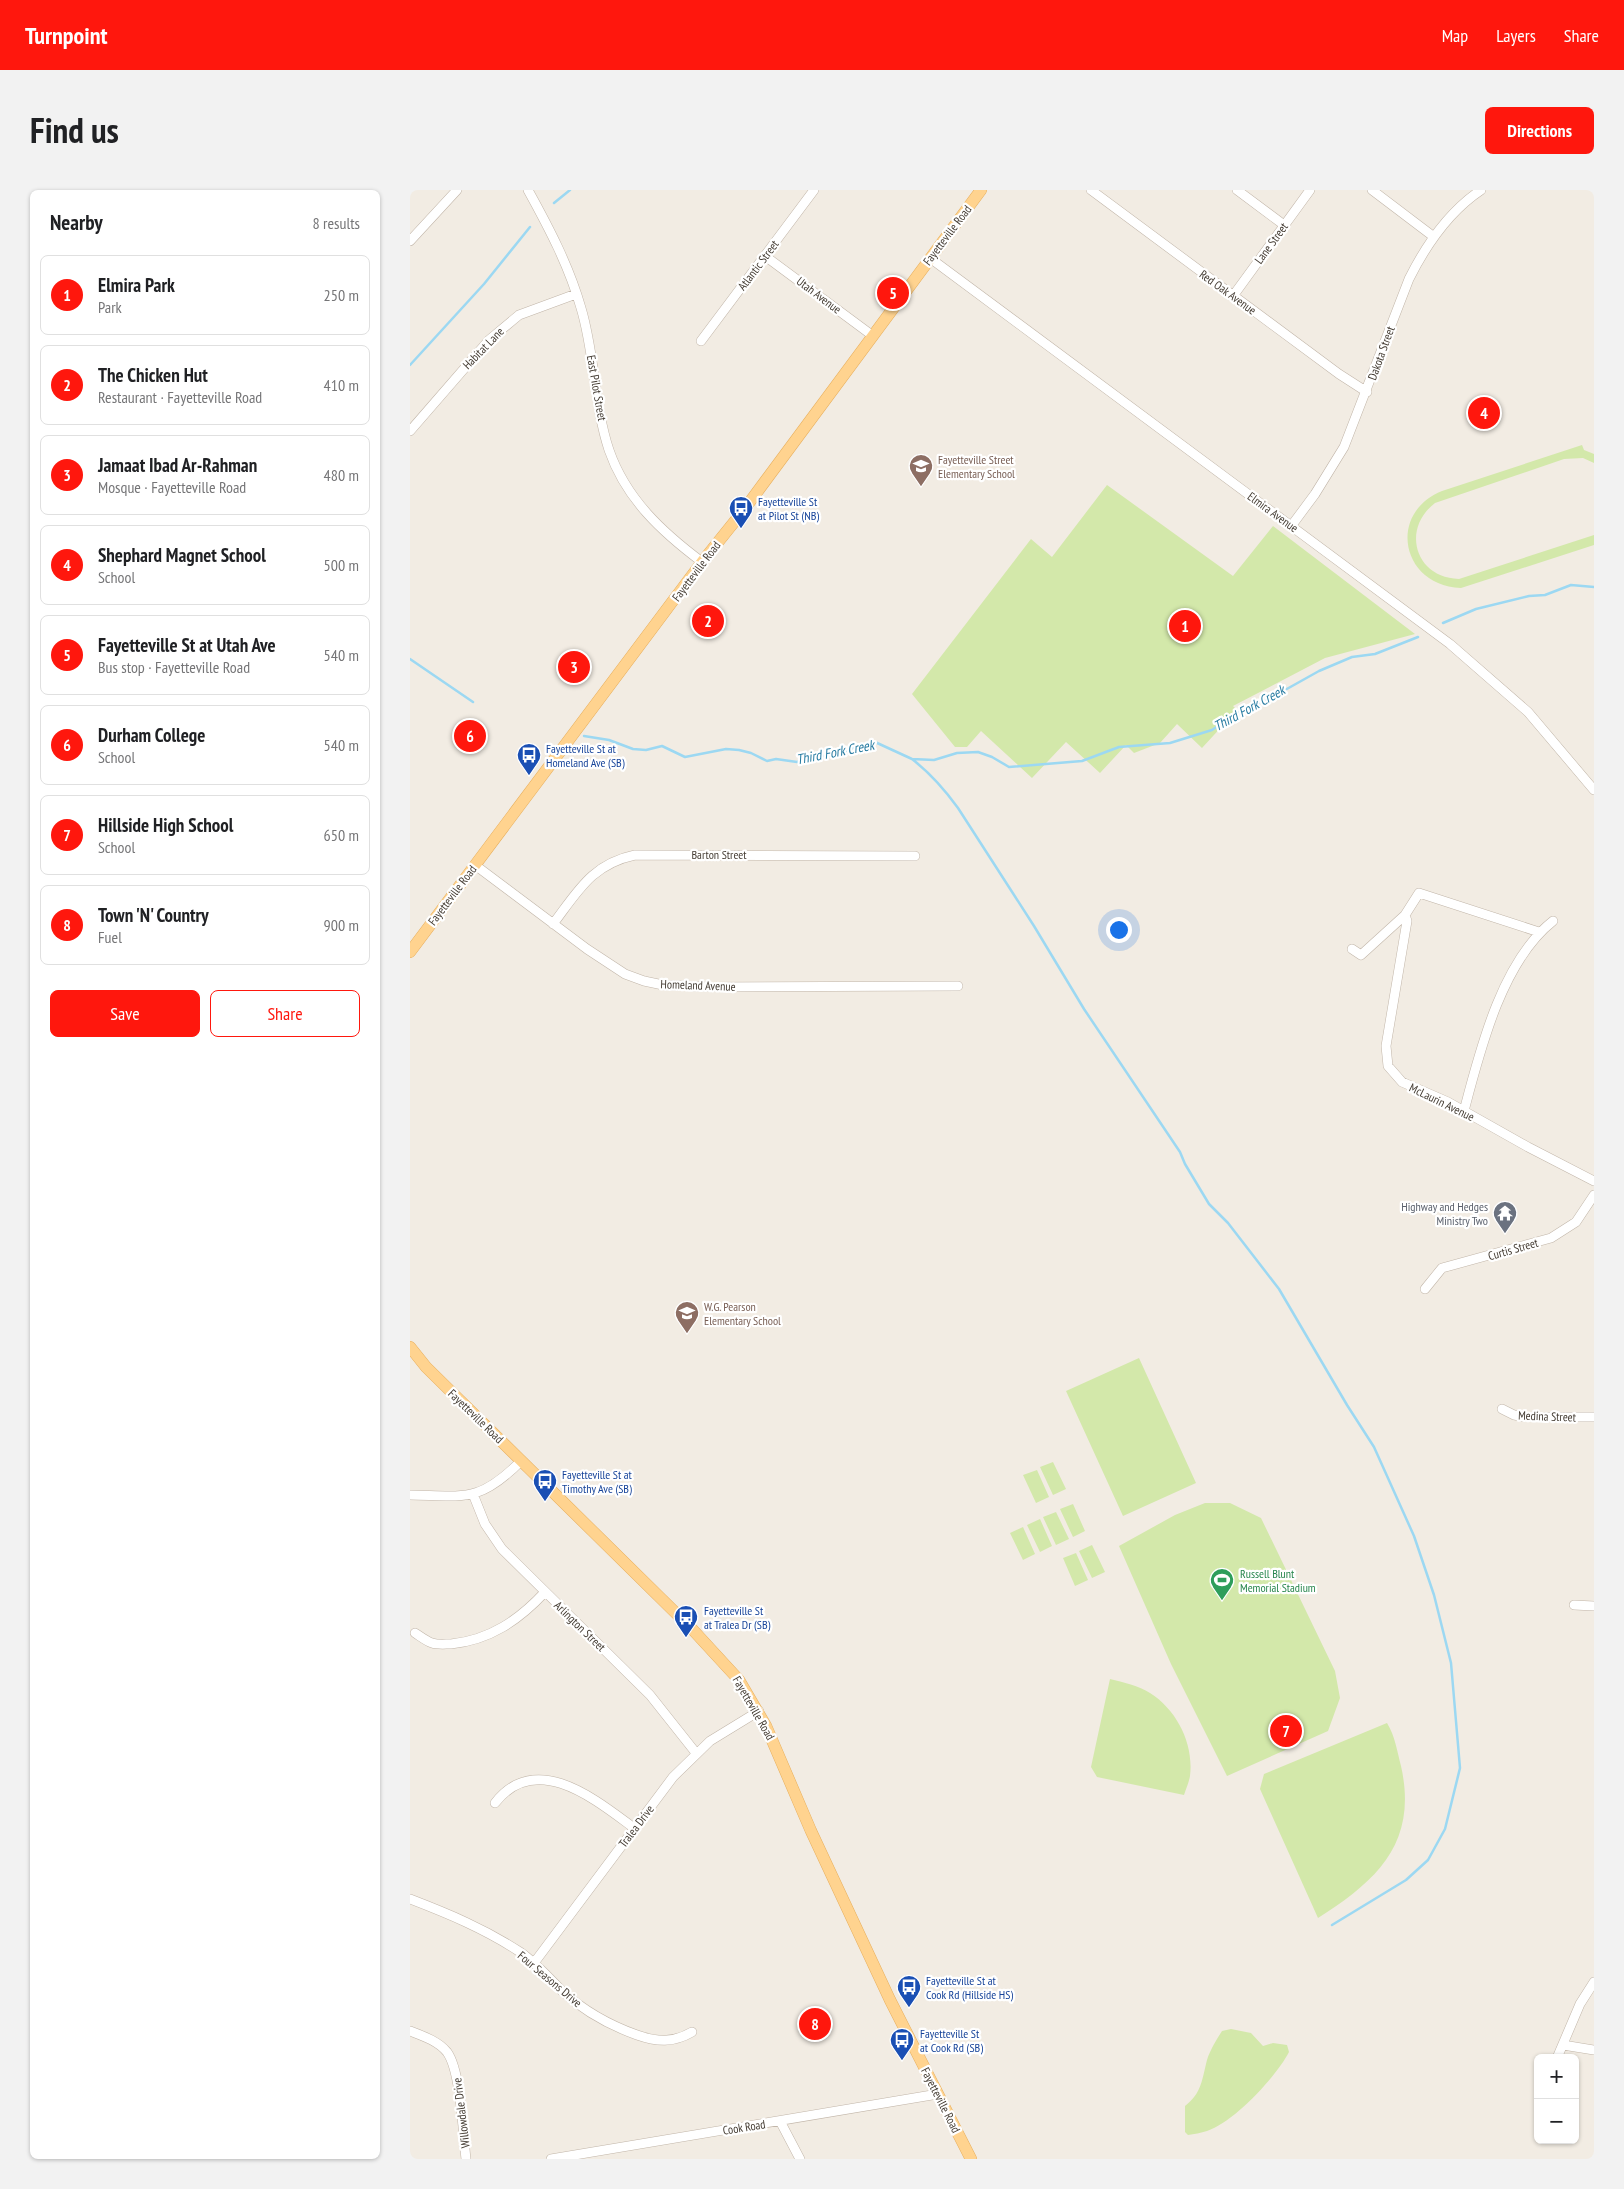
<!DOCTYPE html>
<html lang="en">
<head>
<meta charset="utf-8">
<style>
  :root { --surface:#fff; --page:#f2f2f2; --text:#202124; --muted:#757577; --line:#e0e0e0; --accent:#ff170d }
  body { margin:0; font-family:"PT Sans Narrow",sans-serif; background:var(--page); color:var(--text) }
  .controls { position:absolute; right:15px; bottom:15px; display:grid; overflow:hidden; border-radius:8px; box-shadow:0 1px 4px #0004 }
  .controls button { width:45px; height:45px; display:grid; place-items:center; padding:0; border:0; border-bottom:1px solid var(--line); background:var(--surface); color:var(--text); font:25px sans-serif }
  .you { position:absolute; left:708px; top:739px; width:18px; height:18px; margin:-12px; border:4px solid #fff; border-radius:50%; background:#1a73e8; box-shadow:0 0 0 8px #1a73e833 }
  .badge { display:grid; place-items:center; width:32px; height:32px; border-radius:50%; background:var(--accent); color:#fff; font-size:16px; font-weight:700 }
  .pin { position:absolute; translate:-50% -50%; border:2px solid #fff; box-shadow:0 1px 5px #0006 }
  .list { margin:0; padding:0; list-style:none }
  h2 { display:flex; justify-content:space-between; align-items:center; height:65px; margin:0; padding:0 20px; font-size:21px }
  h2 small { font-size:16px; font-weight:400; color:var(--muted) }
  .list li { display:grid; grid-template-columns:32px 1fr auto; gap:15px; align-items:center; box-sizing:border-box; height:80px; margin:0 10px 10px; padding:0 10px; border:1px solid var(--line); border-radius:8px }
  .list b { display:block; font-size:19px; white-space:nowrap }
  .list p { margin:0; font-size:16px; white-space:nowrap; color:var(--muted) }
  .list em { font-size:16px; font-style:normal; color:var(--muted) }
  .actions { display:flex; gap:10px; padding:15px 20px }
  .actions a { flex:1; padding:11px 0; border:1px solid var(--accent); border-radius:8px; text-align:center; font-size:18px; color:var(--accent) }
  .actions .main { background:var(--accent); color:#fff }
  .map { position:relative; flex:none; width:1184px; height:1969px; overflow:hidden; border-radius:8px }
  header { display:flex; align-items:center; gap:30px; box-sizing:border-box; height:70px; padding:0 25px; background:var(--accent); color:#fff }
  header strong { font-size:24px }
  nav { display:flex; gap:28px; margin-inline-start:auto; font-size:18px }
  .intro { display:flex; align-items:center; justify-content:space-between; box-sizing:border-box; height:120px; padding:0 30px }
  h1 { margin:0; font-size:35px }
  .button { padding:12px 22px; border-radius:8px; background:var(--accent); color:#fff; font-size:18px; font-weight:700 }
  main { display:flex; gap:30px; padding:0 30px }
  aside { flex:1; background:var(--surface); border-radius:8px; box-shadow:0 1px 4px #0004 }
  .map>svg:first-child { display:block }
  .green { fill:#d3e8aa }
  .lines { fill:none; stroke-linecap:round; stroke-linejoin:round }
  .stream { stroke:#9cd8f2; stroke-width:2.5 }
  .minor-casing { stroke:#c1b5a8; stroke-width:10 }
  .major-casing { stroke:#e7ae5c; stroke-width:12 }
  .minor { stroke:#fff; stroke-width:9 }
  .major { stroke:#ffd38f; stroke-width:11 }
  .labels { text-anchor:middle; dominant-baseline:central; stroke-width:4.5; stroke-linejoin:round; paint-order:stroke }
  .street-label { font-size:12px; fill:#443c33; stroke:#fff }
  .education-label { font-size:12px; fill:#785e54; stroke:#fff; text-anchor:start }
  .transit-label { font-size:12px; fill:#164399; stroke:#fff; text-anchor:start }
  .worship-label { font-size:12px; fill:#5b616d; stroke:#fff; text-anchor:end }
  .leisure-label { font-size:12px; fill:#27864d; stroke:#fff; text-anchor:start }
  .water-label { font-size:14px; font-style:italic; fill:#287ca2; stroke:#fff }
</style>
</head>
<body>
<header>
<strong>Turnpoint</strong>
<nav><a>Map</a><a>Layers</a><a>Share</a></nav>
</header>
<div class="intro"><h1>Find us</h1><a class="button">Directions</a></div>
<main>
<aside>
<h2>Nearby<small>8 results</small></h2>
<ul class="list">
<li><span class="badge">1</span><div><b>Elmira Park</b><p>Park</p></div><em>250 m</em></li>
<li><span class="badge">2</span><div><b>The Chicken Hut</b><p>Restaurant · Fayetteville Road</p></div><em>410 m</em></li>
<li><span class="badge">3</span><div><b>Jamaat Ibad Ar-Rahman</b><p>Mosque · Fayetteville Road</p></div><em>480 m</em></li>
<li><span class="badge">4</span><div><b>Shephard Magnet School</b><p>School</p></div><em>500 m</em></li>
<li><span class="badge">5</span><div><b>Fayetteville St at Utah Ave</b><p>Bus stop · Fayetteville Road</p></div><em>540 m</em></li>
<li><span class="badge">6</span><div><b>Durham College</b><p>School</p></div><em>540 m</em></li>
<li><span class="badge">7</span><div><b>Hillside High School</b><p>School</p></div><em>650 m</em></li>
<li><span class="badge">8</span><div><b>Town 'N' Country</b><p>Fuel</p></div><em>900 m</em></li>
</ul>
<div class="actions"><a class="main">Save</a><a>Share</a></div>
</aside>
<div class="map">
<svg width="1184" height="1969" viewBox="0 0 1184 1969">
  <rect width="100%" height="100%" fill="#f2ece3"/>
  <path class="green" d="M1172,255l2,5 10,4v9l-11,-5 -19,1 -129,44c-34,26 -20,75 24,76l135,-44v10l-133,43c-60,-2 -74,-75 -19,-97z
    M697,295l126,91 40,-50 142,108 -90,24 -92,48 4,4 -35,38 -25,-24 -17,19 -26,10 -8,-8 -26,28 -34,-31 -34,36 -51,-47 -14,16h-12l-43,-53 119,-155 21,18z
    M729,1168l57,125 -73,33 -57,-125z
    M643,1272l13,27 -13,6 -13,-28z
    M627,1280l12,27 -13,6 -13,-28z
    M795,1313h25l31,15 74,153 5,27 -12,33 -101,45 -56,-112 -52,-118 56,-31z
    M663,1314l12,27 -12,6 -13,-28z
    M646,1322l13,27 -13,6 -13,-28z
    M630,1329l12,27 -12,6 -13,-27z
    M613,1337l12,27 -12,6 -13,-27z
    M682,1355l13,27 -13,6 -13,-27z
    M666,1363l12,27 -13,6 -12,-28z
    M700,1489c13,3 29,7 40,14 27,17 44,51 40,83 -1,6 -4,13 -6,19l-87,-18 -6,-10z
    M977,1533c8,13 10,28 14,43 17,76 -23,114 -83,152l-58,-129 4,-15z
    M821,1839l20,4 12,13 10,-3 14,2 2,7c-13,25 -55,70 -82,79 -6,2 -13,3 -19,4l-3,-3v-26c17,-13 17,-27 22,-46 3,-10 10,-21 15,-29z"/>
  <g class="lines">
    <path class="stream" d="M144,13l16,-13
      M0,175l74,-81 46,-57
      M1033,433l33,-14 53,-13 16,-1 26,-10 23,2
      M0,469l63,43
      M174,546l25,4 24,9 13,1 16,-4 23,11 41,-8 13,1 12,3 16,8 9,-2 21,3 11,-4 30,-4 22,-9 15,-3 37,17 22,1 23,-7 21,-1 14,5 17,10 73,-6 37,-14 51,-4 42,-13 30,-20 25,-10 52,-29 33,-14 23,-3 43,-17
      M502,569c18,14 33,31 46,49l76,118 50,83 96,143 5,12 24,40 19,19 51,66 68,116 27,42 40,89 20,59 17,68 9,105 -15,61 -17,31 -22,20 -74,45"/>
    <g class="minor-casing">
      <path id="minor" d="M118,0c21,38 41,76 53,118 14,46 13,97 28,142 17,49 53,82 93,112
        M681,0l248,184 28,18
        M827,0l47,35
        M962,0l62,47
        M0,51l47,-51
        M355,66l108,80
        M520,68l520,386 78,68 66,78
        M823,106l77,-106
        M291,151l113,-151
        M0,241l79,-91 30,-25 57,-21
        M882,335l23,-31 29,-47 65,-168c17,-34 39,-67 72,-89
        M65,675l112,84 38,25 19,7 19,4 47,2 248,-1
        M995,725l14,-22 120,39
        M143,734c25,-33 39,-60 82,-69l280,1
        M942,759l9,6 44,-40 2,6 -21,125 2,20 14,16 46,20 80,45 66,34
        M1054,921c16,-61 38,-150 89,-190
        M1015,1099l17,-21 109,-30 25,-16 18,-27
        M1092,1219l12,6 11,2h69
        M63,1304l12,30 17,25 148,146 46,58
        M0,1305c55,1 69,8 111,-34
        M1164,1415l20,1
        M5,1443c5,3 11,8 17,10 6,2 13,1 19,1 39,-4 68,-24 94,-52
        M85,1613c41,-53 101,-3 139,25
        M0,1709c39,15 75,30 110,53 16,11 28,25 42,39 22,20 47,34 75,44 20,7 36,8 55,-3
        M124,1773l139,-186 37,-36 49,-30
        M0,1841c13,5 28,10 37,21 14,19 16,82 19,107
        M1153,1855l31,5
        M1147,1868l23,-54 14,-22
        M370,1931l20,38
        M141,1969l387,-65"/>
    </g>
    <g class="major-casing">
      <path id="major" d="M0,762l292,-390 41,-51 238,-321
        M0,1157l16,20 267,263 46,50 27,46 45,105 79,169 81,159"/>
    </g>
    <use href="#minor" class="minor"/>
    <use href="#major" class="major"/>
  </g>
  <defs>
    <g id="school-pin" transform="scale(1.25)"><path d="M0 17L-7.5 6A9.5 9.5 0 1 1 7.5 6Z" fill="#8d6e63" stroke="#fff"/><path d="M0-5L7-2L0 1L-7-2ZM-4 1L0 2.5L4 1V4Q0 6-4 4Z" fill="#fff"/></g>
    <g id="bus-pin" transform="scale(1.25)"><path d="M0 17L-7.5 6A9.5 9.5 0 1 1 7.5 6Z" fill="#1a4fb4" stroke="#fff"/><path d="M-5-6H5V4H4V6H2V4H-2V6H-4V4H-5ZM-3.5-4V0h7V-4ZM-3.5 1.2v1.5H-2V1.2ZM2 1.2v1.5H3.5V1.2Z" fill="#fff"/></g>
    <g id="temple-pin" transform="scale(1.25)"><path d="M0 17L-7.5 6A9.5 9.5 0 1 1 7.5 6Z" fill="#6b7280" stroke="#fff"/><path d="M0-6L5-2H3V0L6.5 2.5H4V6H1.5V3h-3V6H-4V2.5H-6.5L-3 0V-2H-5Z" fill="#fff"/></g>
    <g id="stadium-pin" transform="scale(1.25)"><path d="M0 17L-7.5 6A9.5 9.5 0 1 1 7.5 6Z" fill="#2e9e5b" stroke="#fff"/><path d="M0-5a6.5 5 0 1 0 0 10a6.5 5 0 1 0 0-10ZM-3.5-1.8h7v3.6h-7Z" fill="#fff"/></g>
  </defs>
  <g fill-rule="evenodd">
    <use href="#school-pin" x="511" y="276"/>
    <use href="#bus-pin" x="331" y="318"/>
    <use href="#bus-pin" x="119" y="565"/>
    <use href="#temple-pin" x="1095" y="1023"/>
    <use href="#school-pin" x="277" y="1123"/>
    <use href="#bus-pin" x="135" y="1291"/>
    <use href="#stadium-pin" x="812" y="1390"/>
    <use href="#bus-pin" x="276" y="1427"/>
    <use href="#bus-pin" x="499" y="1797"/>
    <use href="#bus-pin" x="492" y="1850"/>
  </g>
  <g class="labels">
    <g class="street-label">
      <text transform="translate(537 45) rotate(-53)">Fayetteville Road</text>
      <text transform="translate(861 53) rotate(-54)">Lane Street</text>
      <text transform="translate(348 75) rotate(-53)">Atlantic Street</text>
      <text transform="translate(818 102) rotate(36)">Red Oak Avenue</text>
      <text transform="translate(409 105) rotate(37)">Utah Avenue</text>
      <text transform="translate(73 158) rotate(-46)">Habitat Lane</text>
      <text transform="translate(971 163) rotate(-70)">Dakota Street</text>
      <text transform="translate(187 198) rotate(80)">East Pilot Street</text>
      <text transform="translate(863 322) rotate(36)">Elmira Avenue</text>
      <text transform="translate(286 381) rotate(-53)">Fayetteville Road</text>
      <text x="309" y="664">Barton Street</text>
      <text transform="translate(42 705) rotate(-53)">Fayetteville Road</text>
      <text transform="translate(288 795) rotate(2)">Homeland Avenue</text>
      <text transform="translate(1032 912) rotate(26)">McLaurin Avenue</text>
      <text transform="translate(1103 1059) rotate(-16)">Curtis Street</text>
      <text transform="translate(66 1226) rotate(44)">Fayetteville Road</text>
      <text transform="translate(1137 1226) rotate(2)">Medina Street</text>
      <text transform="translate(170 1436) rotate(44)">Arlington Street</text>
      <text transform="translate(344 1518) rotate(60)">Fayetteville Road</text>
      <text transform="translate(226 1636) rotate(-53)">Tralea Drive</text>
      <text transform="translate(140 1789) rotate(40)">Four Seasons Drive</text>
      <text transform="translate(531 1910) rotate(63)">Fayetteville Road</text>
      <text transform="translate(51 1923) rotate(-97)">Willowdale Drive</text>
      <text transform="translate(334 1937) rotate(-9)">Cook Road</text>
    </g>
    <g class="education-label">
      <text x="528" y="269">Fayetteville Street<tspan x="528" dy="14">Elementary School</tspan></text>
      <text x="294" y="1116">W.G. Pearson<tspan x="294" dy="14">Elementary School</tspan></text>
    </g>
    <g class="transit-label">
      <text x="348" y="311">Fayetteville St<tspan x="348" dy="14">at Pilot St (NB)</tspan></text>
      <text x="136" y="558">Fayetteville St at<tspan x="136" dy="14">Homeland Ave (SB)</tspan></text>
      <text x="152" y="1284">Fayetteville St at<tspan x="152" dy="14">Timothy Ave (SB)</tspan></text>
      <text x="294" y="1420">Fayetteville St<tspan x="294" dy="14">at Tralea Dr (SB)</tspan></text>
      <text x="516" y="1790">Fayetteville St at<tspan x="516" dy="14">Cook Rd (Hillside HS)</tspan></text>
      <text x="510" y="1843">Fayetteville St<tspan x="510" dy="14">at Cook Rd (SB)</tspan></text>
    </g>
    <g class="worship-label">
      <text x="1078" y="1016">Highway and Hedges<tspan x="1078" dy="14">Ministry Two</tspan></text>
    </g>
    <g class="leisure-label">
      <text x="830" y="1383">Russell Blunt<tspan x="830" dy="14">Memorial Stadium</tspan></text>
    </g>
    <g class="water-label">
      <text transform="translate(839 518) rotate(-29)">Third Fork Creek</text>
      <text transform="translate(425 562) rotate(-11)">Third Fork Creek</text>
    </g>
  </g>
</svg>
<div class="controls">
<button>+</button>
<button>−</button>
</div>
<div class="you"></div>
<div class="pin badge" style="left:775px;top:436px">1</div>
<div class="pin badge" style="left:298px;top:431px">2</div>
<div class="pin badge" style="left:164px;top:477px">3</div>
<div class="pin badge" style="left:1074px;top:223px">4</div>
<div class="pin badge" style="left:483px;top:103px">5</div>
<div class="pin badge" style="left:60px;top:546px">6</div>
<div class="pin badge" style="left:876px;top:1541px">7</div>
<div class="pin badge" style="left:405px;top:1834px">8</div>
</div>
</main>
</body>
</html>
